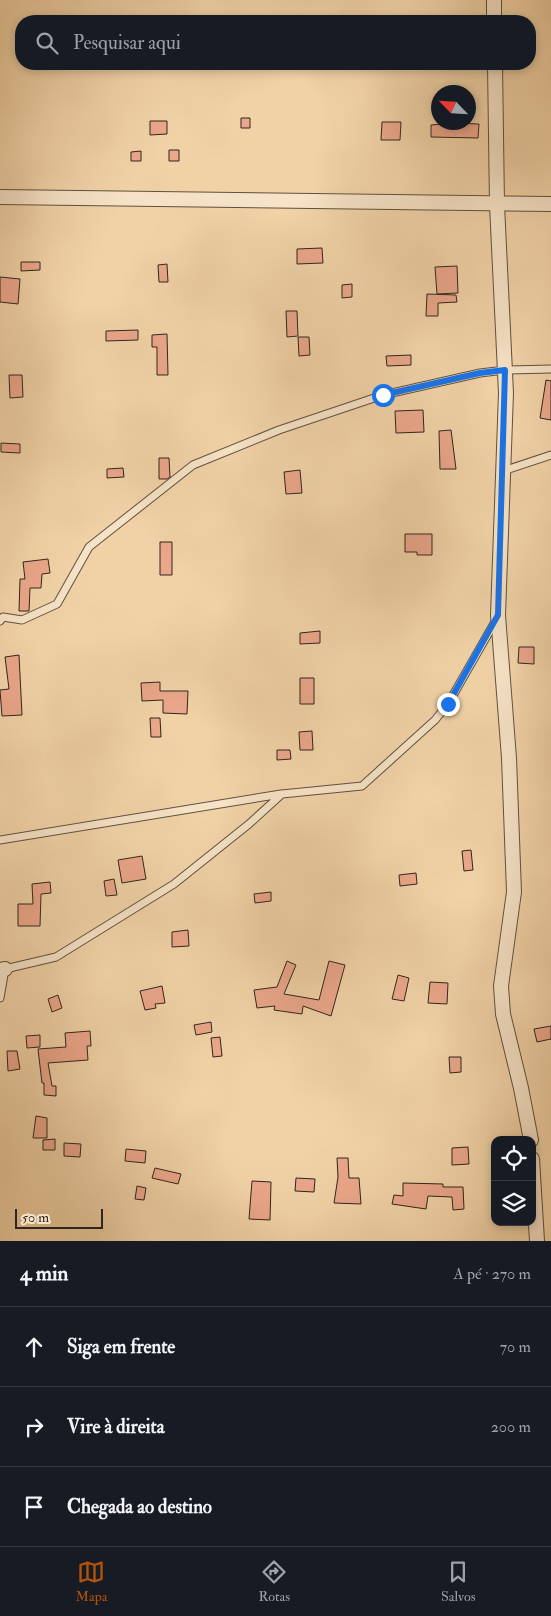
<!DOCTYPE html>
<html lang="pt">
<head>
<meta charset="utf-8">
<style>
  :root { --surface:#171b24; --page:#20242c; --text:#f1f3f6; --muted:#9ea1a6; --line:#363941; --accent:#b45309 }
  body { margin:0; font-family:"IM FELL Double Pica",serif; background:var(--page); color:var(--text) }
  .controls { position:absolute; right:15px; bottom:15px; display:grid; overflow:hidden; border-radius:10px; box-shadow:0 2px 8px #0003 }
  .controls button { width:45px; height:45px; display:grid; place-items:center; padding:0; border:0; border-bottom:1px solid var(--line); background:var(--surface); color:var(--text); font:25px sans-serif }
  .compass { position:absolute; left:431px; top:85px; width:45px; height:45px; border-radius:50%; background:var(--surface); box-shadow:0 2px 8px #0003; rotate:295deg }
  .scale { position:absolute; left:15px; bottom:12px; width:88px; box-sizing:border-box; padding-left:5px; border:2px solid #2f261c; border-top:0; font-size:14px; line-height:18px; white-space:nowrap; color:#2f261c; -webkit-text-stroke:4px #f6e2c6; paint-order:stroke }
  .stop { position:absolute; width:15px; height:15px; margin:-11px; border:4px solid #1a73e8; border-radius:50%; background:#fff }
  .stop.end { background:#1a73e8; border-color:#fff; box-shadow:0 1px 5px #0008 }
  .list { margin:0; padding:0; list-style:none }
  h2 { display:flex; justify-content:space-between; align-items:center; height:65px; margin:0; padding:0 20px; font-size:21px }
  h2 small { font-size:16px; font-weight:400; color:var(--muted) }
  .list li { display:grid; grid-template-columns:32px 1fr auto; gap:15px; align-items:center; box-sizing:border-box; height:80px; padding:0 20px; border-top:1px solid var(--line) }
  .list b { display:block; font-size:19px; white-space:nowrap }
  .list em { font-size:16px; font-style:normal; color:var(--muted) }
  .icon { flex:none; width:28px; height:28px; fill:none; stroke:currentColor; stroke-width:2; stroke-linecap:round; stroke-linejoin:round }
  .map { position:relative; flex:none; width:551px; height:1241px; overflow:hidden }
  .search { position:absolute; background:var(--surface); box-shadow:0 2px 8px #0003; left:15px; right:15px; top:15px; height:55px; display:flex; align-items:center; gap:12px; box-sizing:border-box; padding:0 18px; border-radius:20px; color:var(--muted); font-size:19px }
  .sheet { height:305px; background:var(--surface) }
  nav { display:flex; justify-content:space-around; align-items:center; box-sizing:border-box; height:70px; border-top:1px solid var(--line); background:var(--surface); font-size:14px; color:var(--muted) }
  nav a { display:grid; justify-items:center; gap:2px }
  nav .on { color:var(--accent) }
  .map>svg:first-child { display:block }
  .building { fill:#eba78b; stroke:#2f261c }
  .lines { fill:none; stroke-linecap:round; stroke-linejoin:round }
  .lane-casing { stroke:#60513f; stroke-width:9 }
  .street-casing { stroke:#60513f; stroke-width:16 }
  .lane { stroke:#f6e2c6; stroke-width:7 }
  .street { stroke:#f6e2c6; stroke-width:14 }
  .route { stroke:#1a73e8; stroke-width:6 }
</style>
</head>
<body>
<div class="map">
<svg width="551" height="1241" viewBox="0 0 551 1241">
  <rect width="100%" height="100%" fill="#f1d2a7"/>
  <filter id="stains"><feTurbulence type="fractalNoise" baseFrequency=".004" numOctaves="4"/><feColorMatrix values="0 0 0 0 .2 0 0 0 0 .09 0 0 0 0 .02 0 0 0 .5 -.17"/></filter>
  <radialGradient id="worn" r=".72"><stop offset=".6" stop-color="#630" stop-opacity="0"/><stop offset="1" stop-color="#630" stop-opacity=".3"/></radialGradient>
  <path class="building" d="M241,118h9v10h-9z
    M150,121h17v13l-17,1z
    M382,122h19l-1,18h-19z
    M454,123l25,1 -1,14 -47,-1v-12z
    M169,150h10v11h-10z
    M141,151v10h-10v-9z
    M322,248l1,15 -26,1v-15z
    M21,262h19v8l-19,1z
    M167,264l1,18h-9l-1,-17z
    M457,266l1,27 -21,1 -2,-27z
    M0,277l20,2 -2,25 -18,-2z
    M352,284v13l-10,1v-13z
    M427,294l29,1 1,7 -19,1v13h-12z
    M286,311h11l1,25 -11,1z
    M138,330v10l-32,1v-10z
    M167,334l1,41h-11v-28h-5v-12z
    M298,337h11l1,18 -11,1z
    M411,355v10l-24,1 -1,-10z
    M9,375h13l1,22 -13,1z
    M546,380l5,1v39l-11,-2z
    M423,410l1,22 -28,1 -1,-22z
    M451,430l5,39h-16l-1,-38z
    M1,443l19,1v9l-19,-1z
    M159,458h10l1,19 -3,2h-8z
    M123,468l1,9 -17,1v-9z
    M300,470l2,23 -16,1 -2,-22z
    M405,534h27v21h-15v-3h-12z
    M160,542h12v33h-12z
    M48,559l2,14 -8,1 -1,14h-11l-1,23h-10l1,-32h5l-2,-17z
    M320,631v12l-20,1v-11z
    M519,647h15v17l-16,-1z
    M19,655l3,60 -20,1 -2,-26 9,-1 -4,-32z
    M300,678h14v26h-14z
    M160,682v9h28l-1,23 -24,-1v-13l-21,1 -1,-18z
    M150,718h10l1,19h-10z
    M312,731l1,19h-13l-1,-18z
    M277,750h13l1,9 -14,1z
    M471,850l2,20 -9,1 -2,-20z
    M142,856l4,23 -24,4 -4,-23z
    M416,873l1,11 -17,2 -1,-11z
    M114,879l3,16 -11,1 -2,-15z
    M50,882l1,11 -10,1 -1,32h-22v-22h15l-1,-20z
    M271,892v9l-16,2 -1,-9z
    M188,930l1,16 -17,1v-15z
    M287,961l9,4 -12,29 35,6 10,-39 16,4 -14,51 -28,-10 -1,8 -28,-4 1,-4 -18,2 -3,-18 23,-3z
    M398,975l11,3 -5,23 -12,-2z
    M430,982l18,1 -1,21 -19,-1z
    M162,986l3,17 -10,1 1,4 -11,2 -5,-19z
    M58,995l4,13 -10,4 -4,-13z
    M211,1022l1,10 -16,3 -2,-10z
    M551,1026v13l-14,3 -3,-13z
    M90,1031l1,15h-4l1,14 -40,3 4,23h4v10l-12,-1v-12h-2l-4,-34 28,-2 -1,-14z
    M40,1035v12l-13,1 -1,-12z
    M220,1037l2,19 -9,1 -2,-19z
    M7,1051h10l3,18 -12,2z
    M449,1057h12v15l-11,1z
    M36,1116l11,2v20h-14z
    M55,1139v11h-12v-10z
    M64,1143l17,1 -1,13 -16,-1z
    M468,1147l1,17 -17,1v-17z
    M126,1149l20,2 -1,12 -20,-2z
    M337,1158h11l1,20h10l2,26 -27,-1 4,-26z
    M155,1168l26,6 -3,10 -26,-6z
    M296,1178l19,1 -1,13 -19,-1z
    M252,1181l19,1 -1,38 -21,-1z
    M403,1183l40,1v3h20l1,22 -11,1 -1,-13 -24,-1 -2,13 -34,-5 2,-9 9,1z
    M137,1186l9,2 -2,12 -9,-1z"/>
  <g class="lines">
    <g class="lane-casing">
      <path id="lane" d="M503,471l48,-16
        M0,621l3,-4 19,3 35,-16 32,-57 104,-82 86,-35 104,-35 97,-22 25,-3 46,-1
        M0,840l281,-46
        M0,998l5,-29 51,-12 118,-73 75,-60 33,-30 80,-8 73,-66 13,-16 48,-84"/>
    </g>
    <g class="street-casing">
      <path id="street" d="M494,0v21
        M495,64l2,141 9,188 -8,222 11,143 5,134 -13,94 2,28 18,74 10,52
        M0,197l551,7
        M0,970l5,-1
        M532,1159l5,82"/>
    </g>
    <use href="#lane" class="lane"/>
    <use href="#street" class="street"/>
  </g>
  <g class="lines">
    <path class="route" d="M383,395l97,-22 25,-3 -7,245 -50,89"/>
  </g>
  <rect width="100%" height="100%" filter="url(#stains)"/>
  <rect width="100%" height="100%" fill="url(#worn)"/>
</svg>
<div class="controls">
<button><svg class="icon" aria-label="locate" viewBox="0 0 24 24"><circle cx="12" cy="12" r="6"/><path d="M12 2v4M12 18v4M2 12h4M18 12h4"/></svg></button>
<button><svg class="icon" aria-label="layers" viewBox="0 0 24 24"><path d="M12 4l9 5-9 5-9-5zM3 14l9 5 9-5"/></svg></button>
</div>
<svg class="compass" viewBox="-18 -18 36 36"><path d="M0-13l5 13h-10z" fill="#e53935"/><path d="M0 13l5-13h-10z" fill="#9ea1a6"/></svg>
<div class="scale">50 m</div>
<div class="stop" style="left:383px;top:395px"></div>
<div class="stop end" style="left:448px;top:704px"></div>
<div class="search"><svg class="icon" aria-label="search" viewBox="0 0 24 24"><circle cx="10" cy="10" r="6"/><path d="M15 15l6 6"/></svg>Pesquisar aqui</div>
</div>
<section class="sheet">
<h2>4 min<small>A pé · 270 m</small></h2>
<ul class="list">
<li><svg class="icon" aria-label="ahead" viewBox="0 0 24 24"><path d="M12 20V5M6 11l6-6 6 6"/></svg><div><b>Siga em frente</b></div><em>70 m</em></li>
<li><svg class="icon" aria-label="right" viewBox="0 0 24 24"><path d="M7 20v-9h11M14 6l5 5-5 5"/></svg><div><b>Vire à direita</b></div><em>200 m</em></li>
<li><svg class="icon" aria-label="arrive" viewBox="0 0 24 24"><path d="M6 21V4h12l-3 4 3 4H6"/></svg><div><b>Chegada ao destino</b></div></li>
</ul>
</section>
<nav>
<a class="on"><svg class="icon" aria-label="map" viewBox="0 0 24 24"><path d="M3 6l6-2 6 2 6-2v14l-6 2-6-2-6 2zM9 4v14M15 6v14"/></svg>Mapa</a>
<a><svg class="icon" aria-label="directions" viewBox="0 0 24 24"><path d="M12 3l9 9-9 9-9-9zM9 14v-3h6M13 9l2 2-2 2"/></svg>Rotas</a>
<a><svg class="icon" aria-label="saved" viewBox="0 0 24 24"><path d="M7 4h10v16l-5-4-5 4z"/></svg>Salvos</a>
</nav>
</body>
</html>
